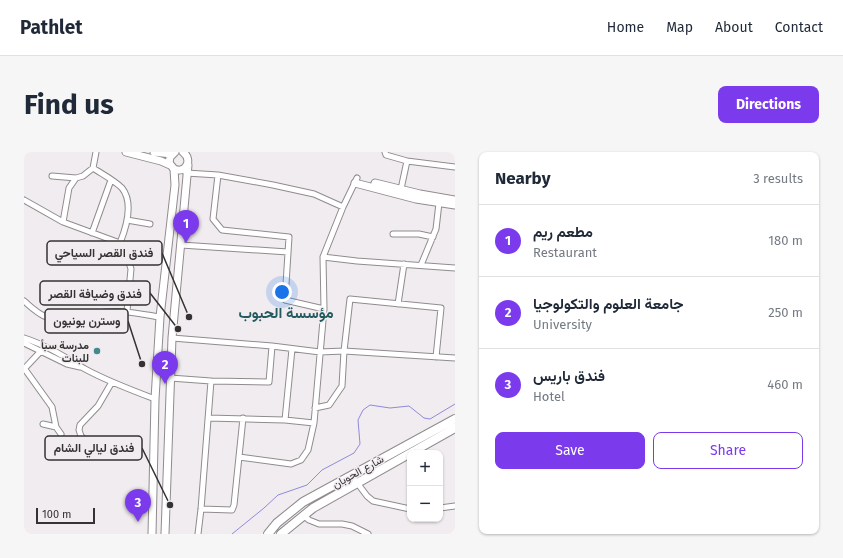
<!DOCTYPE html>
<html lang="en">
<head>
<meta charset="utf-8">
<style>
  :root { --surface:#fff; --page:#f6f6f7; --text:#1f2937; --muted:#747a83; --line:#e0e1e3; --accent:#7c3aed }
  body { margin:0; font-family:"Fira Sans",Vazirmatn,sans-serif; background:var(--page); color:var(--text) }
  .controls { position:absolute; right:12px; bottom:12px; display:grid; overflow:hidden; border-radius:8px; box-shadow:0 1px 3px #0004 }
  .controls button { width:36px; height:36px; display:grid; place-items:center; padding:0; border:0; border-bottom:1px solid var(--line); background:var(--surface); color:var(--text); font:20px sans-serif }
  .scale { position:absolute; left:12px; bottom:10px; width:59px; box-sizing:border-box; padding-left:4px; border:2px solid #343233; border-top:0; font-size:11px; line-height:14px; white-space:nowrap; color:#343233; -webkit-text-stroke:3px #f1ecef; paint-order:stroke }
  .you { position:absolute; left:258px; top:140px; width:14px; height:14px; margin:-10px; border:3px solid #fff; border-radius:50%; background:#1a73e8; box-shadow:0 0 0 6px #1a73e833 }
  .badge { display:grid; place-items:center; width:26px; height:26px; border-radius:50%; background:var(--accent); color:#fff; font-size:13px; font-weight:700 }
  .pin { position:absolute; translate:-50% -33px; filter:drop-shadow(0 1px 2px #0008) }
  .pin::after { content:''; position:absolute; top:21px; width:14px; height:12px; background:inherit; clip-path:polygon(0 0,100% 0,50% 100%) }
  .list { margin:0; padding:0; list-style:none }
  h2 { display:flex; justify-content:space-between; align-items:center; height:52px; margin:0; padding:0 16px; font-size:17px }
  h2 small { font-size:13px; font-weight:400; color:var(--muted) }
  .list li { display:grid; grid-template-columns:26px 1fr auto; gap:12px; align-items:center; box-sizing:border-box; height:72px; padding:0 16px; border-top:1px solid var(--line) }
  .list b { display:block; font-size:15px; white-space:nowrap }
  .list p { margin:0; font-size:13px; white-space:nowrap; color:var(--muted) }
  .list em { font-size:13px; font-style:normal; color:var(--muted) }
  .actions { display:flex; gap:8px; padding:12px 16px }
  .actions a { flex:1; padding:9px 0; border:1px solid var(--accent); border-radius:8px; text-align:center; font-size:14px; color:var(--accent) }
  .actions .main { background:var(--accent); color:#fff }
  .map { position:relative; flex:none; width:431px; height:382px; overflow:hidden; border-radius:8px }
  header { display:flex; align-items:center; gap:24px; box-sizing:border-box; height:56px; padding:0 20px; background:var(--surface); border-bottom:1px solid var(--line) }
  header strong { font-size:19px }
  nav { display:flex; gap:22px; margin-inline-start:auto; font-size:14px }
  .intro { display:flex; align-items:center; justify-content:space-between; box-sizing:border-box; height:96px; padding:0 24px }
  h1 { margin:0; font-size:28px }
  .button { padding:10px 18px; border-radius:8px; background:var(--accent); color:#fff; font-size:14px; font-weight:700 }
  main { display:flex; gap:24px; padding:0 24px }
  aside { flex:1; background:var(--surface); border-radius:8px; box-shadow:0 1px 3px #0004 }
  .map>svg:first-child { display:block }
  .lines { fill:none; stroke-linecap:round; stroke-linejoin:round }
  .stream { stroke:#908adb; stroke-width:1 }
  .minor-casing { stroke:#908c8e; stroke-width:7 }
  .major-casing { stroke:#908c8e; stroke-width:9 }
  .highway-casing { stroke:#908c8e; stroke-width:10 }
  .minor { stroke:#fff; stroke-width:5 }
  .major { stroke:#fff; stroke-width:7 }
  .highway { stroke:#fff; stroke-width:8 }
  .poi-dot { fill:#428a8f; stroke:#f1ecef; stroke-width:1.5 }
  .labels { text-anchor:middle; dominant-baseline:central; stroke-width:3; stroke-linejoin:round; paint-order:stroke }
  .poi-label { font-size:11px; font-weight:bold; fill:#343233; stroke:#f1ecef; text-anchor:end }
  .street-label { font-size:11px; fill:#343233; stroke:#f1ecef }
  .district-label { font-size:15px; font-weight:bold; fill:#215b60; stroke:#f1ecef }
  .leader { fill:none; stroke:#343233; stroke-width:1.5 }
  .callout-dot { fill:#343233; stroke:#f1ecef; stroke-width:1.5 }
  .callout { fill:#f1ecef; stroke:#343233; stroke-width:1.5 }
  .callout-label { font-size:12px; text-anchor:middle; font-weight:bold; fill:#343233 }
</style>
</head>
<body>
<header>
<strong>Pathlet</strong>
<nav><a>Home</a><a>Map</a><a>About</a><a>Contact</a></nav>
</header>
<div class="intro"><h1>Find us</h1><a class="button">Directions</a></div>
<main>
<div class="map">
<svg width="431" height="382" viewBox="0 0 431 382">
  <rect width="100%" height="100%" fill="#f1ecef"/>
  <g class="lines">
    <path class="stream" d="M208,382l32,-26 14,-13 29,-10 15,-15 32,-17 6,-9 -2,-24 5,-10 7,-5 20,3 19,-2 15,12 6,1 25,-15"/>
    <g class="minor-casing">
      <path id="minor" d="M361,0l1,3 21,6 48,6
        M69,16c9,6 21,12 29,20 12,15 4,40 -2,55
        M162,21l32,2 55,10 41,9 29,13
        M194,23l-5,44 9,11 67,7 -4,63 39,9
        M28,24l24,2
        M377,37l6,-28
        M0,48l39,22 57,21 6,10 5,16 -4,42
        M103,68l23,4
        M39,70l6,-34 7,-10 7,-2 10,-8 3,-16
        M68,81l19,-53
        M369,82h26l14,3
        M157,93l107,7
        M299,105l34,4 98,7
        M397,113l15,-36 3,-26
        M0,149c6,5 12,11 20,15 18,8 42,-2 61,-4 18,-2 36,2 55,5
        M374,152l6,-40
        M0,186c22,7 41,19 61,31 22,12 46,21 70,30
        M148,186l100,8 48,6 24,-1 111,7
        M0,191l43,21 13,3
        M0,216l28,39 4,20 5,7
        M0,217l17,-18
        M146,226l41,3 58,1 3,-36
        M88,230l-14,24 -18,19 -1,5 2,6 3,3 5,2h9l16,7
        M291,256l14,-3 13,-19 2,-35 6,-52 91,9 -5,49
        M184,266l77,2 29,3
        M261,268l7,-71
        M19,272l13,3
        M215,305l52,7 10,-4 7,-10 6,-27 10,-114 -1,-52 20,-50 14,-29
        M328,324l15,20 6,5 37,8
        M416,356l15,-2
        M177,357l31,1 2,-5 9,-87
        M279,363l6,5 10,4h23l10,2 16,8
        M174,382l3,-25 10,-128"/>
    </g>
    <g class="major-casing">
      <path id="major" d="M102,0l35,9 9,4
        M130,0l17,2
        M151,0l-5,5 -1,6 5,6c12,5 19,-9 9,-17
        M331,31l61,16 39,6
        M351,31l45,11 35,6
        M128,382l3,-135 5,-82 15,-132 -1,-16
        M141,382l7,-196 16,-173"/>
    </g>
    <g class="highway-casing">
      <path id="highway" d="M244,382l9,-11 26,-21 152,-83
        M257,382l32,-26 142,-80"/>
    </g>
    <use href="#minor" class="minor"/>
    <use href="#major" class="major"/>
    <use href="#highway" class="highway"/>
  </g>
  <circle class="poi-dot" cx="73" cy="199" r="4"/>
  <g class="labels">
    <g class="poi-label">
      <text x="65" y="193">مدرسة سبأ<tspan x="65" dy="13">للبنات</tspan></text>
    </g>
    <g class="street-label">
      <text transform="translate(334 320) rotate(-29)">شارع الحوبان</text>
    </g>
    <g class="district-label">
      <text x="262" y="161">مؤسسة الحبوب</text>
    </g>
  </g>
  <path class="leader" d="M165 165L138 101M154 177L126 141M118 212L104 169M146 353L118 296"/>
  <g class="callout-dot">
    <circle cx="165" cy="165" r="4"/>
    <circle cx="154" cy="177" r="4"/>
    <circle cx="118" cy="212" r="4"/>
    <circle cx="146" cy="353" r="4"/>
  </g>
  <g class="callout">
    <rect x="23" y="89" width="115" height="24" rx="4"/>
    <rect x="16" y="129" width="110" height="24" rx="4"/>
    <rect x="21" y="157" width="83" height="24" rx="4"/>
    <rect x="21" y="284" width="97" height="24" rx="4"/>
  </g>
  <g class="callout-label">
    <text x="80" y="105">فندق القصر السياحي</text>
    <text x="71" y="146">فندق وضيافة القصر</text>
    <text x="63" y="173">وسترن يونيون</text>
    <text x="70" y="300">فندق ليالي الشام</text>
  </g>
</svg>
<div class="controls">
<button>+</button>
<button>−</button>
</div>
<div class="scale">100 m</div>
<div class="you"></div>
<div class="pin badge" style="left:162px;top:91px">1</div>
<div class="pin badge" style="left:141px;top:232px">2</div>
<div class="pin badge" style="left:114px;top:370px">3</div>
</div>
<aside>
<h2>Nearby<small>3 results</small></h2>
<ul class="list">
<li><span class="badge">1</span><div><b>مطعم ريم</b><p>Restaurant</p></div><em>180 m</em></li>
<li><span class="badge">2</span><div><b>جامعة العلوم والتكولوجيا</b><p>University</p></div><em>250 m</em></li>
<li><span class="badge">3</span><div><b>فندق باريس</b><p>Hotel</p></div><em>460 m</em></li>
</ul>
<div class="actions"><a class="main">Save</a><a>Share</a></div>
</aside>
</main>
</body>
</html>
